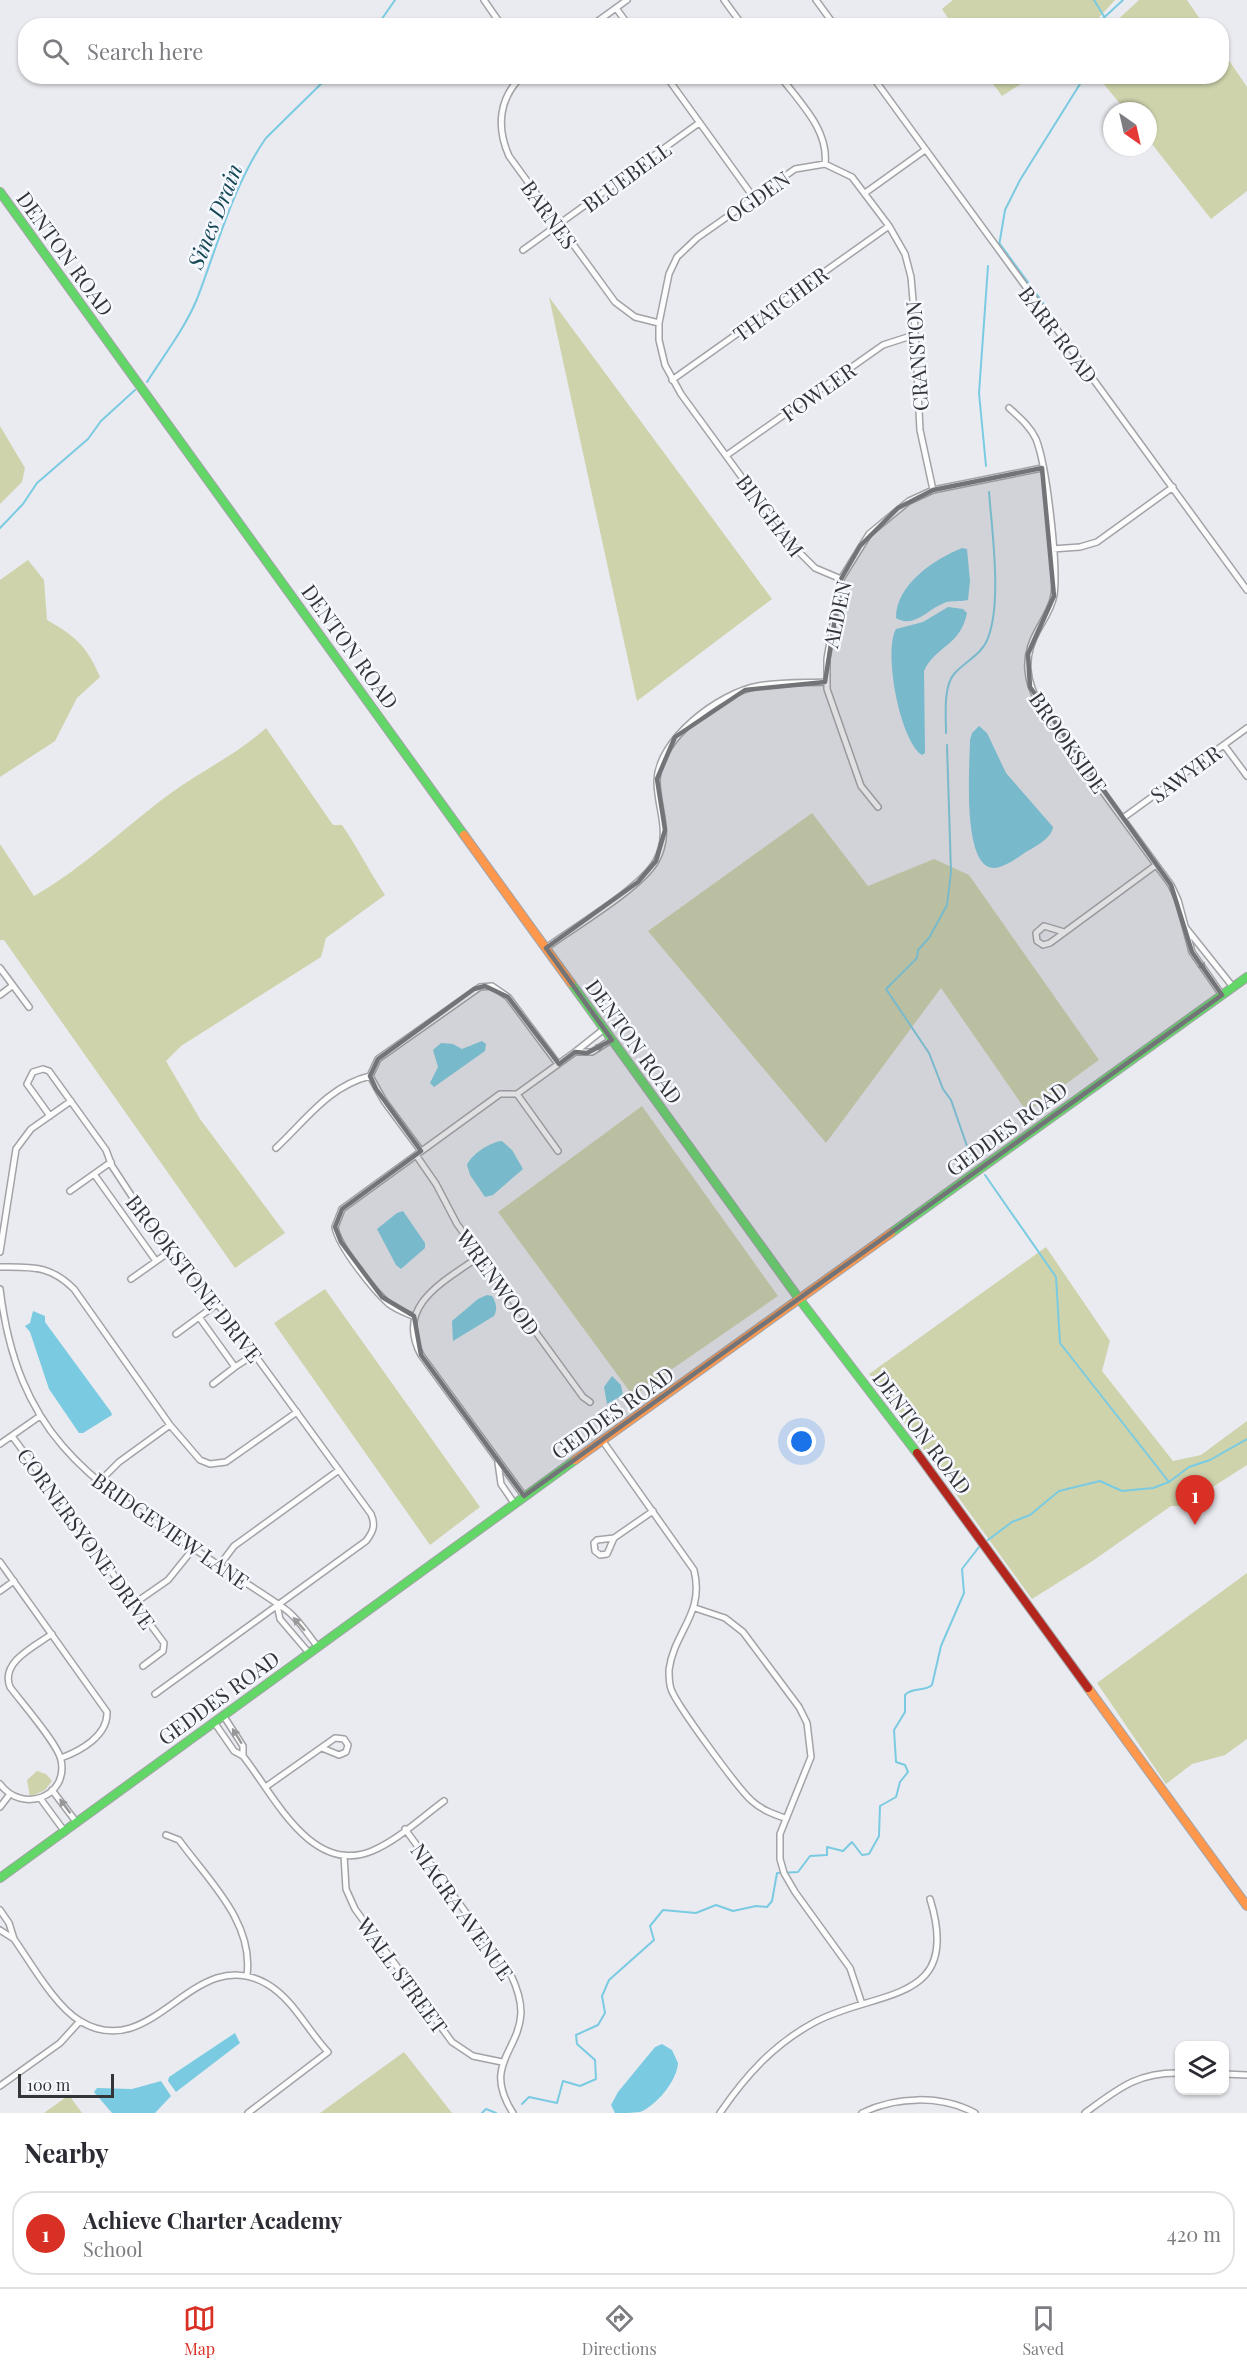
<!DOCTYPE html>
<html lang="en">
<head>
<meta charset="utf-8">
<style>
  :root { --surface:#fff; --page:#f7f7f7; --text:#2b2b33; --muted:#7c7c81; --line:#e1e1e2; --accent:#d93025 }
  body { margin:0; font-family:"Playfair Display",serif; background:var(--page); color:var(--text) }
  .controls { position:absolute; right:18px; bottom:18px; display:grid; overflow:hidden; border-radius:12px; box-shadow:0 2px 4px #0004 }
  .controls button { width:54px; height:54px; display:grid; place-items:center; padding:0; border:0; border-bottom:2px solid var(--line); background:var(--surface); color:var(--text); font:30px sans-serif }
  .compass { position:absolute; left:1103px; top:102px; width:54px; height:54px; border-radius:50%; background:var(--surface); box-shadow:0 2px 4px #0004; rotate:146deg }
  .scale { position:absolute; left:18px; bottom:15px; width:96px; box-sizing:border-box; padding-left:6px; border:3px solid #333437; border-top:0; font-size:16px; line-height:21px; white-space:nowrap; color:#333437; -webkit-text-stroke:4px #f5f8fe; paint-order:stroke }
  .you { position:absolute; left:802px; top:1442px; width:21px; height:21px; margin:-15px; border:4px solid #fff; border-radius:50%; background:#1a73e8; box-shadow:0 0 0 9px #1a73e833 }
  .badge { display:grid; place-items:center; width:39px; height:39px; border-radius:50%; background:var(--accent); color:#fff; font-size:20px; font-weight:700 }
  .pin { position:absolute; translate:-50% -50px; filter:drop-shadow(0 2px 3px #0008) }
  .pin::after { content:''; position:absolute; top:32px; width:21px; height:18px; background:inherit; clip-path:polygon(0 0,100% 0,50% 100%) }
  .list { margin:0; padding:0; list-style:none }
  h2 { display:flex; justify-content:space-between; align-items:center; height:78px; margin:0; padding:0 24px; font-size:26px }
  h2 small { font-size:20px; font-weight:400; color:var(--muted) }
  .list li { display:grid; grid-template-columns:39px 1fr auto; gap:18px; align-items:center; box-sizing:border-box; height:84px; margin:0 12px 12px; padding:0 12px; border:2px solid var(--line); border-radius:24px }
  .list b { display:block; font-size:22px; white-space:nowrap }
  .list p { margin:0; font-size:20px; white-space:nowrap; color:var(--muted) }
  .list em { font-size:20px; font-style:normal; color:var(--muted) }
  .icon { flex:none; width:33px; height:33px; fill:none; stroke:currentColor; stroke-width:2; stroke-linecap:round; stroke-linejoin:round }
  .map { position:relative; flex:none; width:1247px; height:2113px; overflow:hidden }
  .search { position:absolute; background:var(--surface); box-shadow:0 2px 4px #0004; left:18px; right:18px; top:18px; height:66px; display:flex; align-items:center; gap:15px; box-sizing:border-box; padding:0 21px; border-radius:24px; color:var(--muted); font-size:22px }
  .sheet { height:174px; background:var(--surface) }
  nav { display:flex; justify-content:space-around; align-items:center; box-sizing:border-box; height:84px; border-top:2px solid var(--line); background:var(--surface); font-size:16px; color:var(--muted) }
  nav a { display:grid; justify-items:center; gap:3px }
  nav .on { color:var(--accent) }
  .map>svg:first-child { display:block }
  .green { fill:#ced3ac }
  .water { fill:#7acbe1 }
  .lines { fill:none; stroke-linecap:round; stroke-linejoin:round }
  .stream { stroke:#7acbe1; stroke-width:2 }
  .street-casing { stroke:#a2a3a6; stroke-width:8 }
  .fast-casing { stroke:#a2a3a6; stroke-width:10 }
  .slow-casing { stroke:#a2a3a6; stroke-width:10 }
  .jam-casing { stroke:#a2a3a6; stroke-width:10 }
  .street { stroke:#fcfcfd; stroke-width:5 }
  .fast { stroke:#63d668; stroke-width:8 }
  .slow { stroke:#ff974d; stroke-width:8 }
  .jam { stroke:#b3261e; stroke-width:8 }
  .oneway { fill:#98989a }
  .marked { fill:#737478; fill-opacity:0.2; stroke:#737478; stroke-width:4.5; stroke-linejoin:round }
  .labels { text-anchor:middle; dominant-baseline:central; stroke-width:5; stroke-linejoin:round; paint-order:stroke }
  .street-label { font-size:21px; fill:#333437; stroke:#f5f8fe }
  .water-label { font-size:22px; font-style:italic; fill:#164855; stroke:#f5f8fe }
</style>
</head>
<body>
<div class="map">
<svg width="1247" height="2113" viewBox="0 0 1247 2113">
  <rect width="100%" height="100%" fill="#eaebf0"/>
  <path class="green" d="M953,0h162l-23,25 -139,1 -11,-17z
    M1139,0h48l17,25h-92z
    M1222,50l25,37v104l-36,28 -63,-80v-28h-22l-28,-34 124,-1z
    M988,77h44l-30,19z
    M549,297l223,302 -135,102z
    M0,426l25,42 -3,14 -22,22z
    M28,560l16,20 3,40c28,16 40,26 53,57l-23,21 -22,43 -55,36v-197z
    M266,728l67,97h9c16,23 27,46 43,70l-59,43 -5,19 -140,89 -15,15 34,58 85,114 -50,35 -231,-328h-4v-96l34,52c48,-27 92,-70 137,-103 32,-23 66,-39 95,-65z
    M812,813l56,73 66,-27 35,16 130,185 -72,52 -86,-124 -115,155 -178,-212z
    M642,1106l136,190 -145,100 -135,-184z
    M1046,1247l64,94 -8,30 71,90 28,-6 46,-34v44l-64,41h-12l-80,56 -59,37 -163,-225z
    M325,1289l155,218 -50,38 -156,-222z
    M1247,1573v166l-22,16 -33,9 -26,20 -69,-101z
    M37,1771l9,3 6,7 -7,9 -15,7 -3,-17z
    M404,2052l48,61h-132z
    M69,2095l13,18h-38z"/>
  <path class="water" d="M962,548l5,1 3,32 -2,19c-8,2 -17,0 -24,3 -16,6 -30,26 -48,15 0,-34 39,-59 66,-70z
    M948,607l15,2 4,4c-7,34 -31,32 -43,58l1,82 -3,2c-22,-14 -39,-103 -26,-126l27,-7z
    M979,726l8,7 19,40 47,54c-1,12 -21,21 -30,27 -7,5 -21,14 -29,14 -33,0 -24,-105 -24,-128l2,-7z
    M482,1041l4,3 -1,7 -51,36 -4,-4 8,-16 -5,-17 8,-7 12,1 9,5z
    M502,1141l10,9 11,19 -30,26 -8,2 -15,-22 -3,-10c5,-11 23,-23 35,-24z
    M403,1211l22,32v5l-24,21 -5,-4 -19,-36 20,-16z
    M487,1295l5,1c4,7 6,12 2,20l-41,25 -1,-20 26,-22z
    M33,1311l12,5v6l66,90 1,3 -29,18h-4l-30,-44 -19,-57 -5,-6 5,-3z
    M612,1376l9,9 2,10 -16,9 -3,-17z
    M235,2033l5,10 -64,49 -8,-11 1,-4z
    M662,2044l10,6 6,13c-1,18 -22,43 -38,49 -8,1 -17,1 -25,1l-4,-8 7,-13 37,-45z
    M161,2081l10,15 -16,17h-43l-18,-21 3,-4 35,1z"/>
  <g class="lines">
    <path class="stream" d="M1094,0l11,18
      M377,26l18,-26
      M1095,26l28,-26
      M1000,244l52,71
      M999,246l6,-36 15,-30 65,-104
      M147,382c17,-27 38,-54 50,-83 20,-52 37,-116 69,-161l63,-62
      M986,466l-7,-73 9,-127
      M0,528l23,-24 14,-21 51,-44 13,-18 34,-31
      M946,733c0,-16 -3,-46 8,-59 11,-13 28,-19 34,-36 14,-36 4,-107 1,-146
      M947,745l4,127 -4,33 -18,33 -11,12 -1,8 -31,31 43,64 14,36 8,11 17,49 8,14
      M985,1175l71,102 4,66 109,139
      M988,1540l24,-18 18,-7 29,-24 41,-10 22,10 31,-3 16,-6 20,-15 21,-7 37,-21
      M522,2104l7,-7 28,6 6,-22 17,5 16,-7 -1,-19 -18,-16 -1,-9 22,-10 7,-12 -3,-17 7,-16 45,-40 -4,-14 13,-16 33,3 20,-8 17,6 23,-5 11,1 5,-6 5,-28 21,-1 12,-16 17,-1v-8l16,4 9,-9 10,13 7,-1 10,-18 1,-30 16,-9 4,-15 8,-10 -3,-7 -9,-3 -2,-32 11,-18v-17c7,-8 19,-3 27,-10l9,-39 23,-53 -2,-24 17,-22
      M482,2113l4,-4 10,4"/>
    <g class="street-casing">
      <path id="street" d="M484,0l18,26
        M724,0l19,26
        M816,0l19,26
        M616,8l13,18
        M591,26l36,-26
        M522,76c-23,22 -26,51 -13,80l106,146 20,15 24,6
        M666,76l88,122
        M780,76c20,27 49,54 45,88
        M872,76l375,514
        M865,193l60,-43
        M523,250l176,-127
        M672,380l217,-154
        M1009,408c10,9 21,18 27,31 11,28 22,126 18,156 -2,12 -9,23 -15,33 -17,29 -14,54 4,82l128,175 7,15 14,52 30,43
        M727,455l156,-110 31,-10
        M1052,549l28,-2 17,-5 76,-55
        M841,579l-26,-11 -26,-26 -108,-148 -16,-29 -6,-25v-17l10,-49 8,-17 20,-19 98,-69 30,-5 27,13 37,49 16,28 6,23 3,35 6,118 13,60
        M1224,745l23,31
        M878,807l-17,-21 -34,-97v-30l14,-80 28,-45 40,-33 24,-11 109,-22
        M1123,818l124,-90
        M1186,928l47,59
        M1064,932l-20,-6 -8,7 1,8 6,4 7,-2 106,-78
        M546,948c28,-21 94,-59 110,-87 16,-29 1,-51 1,-80 1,-42 62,-88 101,-95 22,-4 45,-3 68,-4
        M0,968l29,39
        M0,995l12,-9
        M604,1029l-29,23h17l19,-12
        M370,1076l14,25 37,50
        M517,1094l58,-42
        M50,1116l-23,-32 6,-12 10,-3 6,2 57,79 6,16 21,32 38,51 19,17 181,248c5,11 2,18 -5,27l-211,153
        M276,1148c30,-28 53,-62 94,-72l8,-17 102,-72 12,-1 16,11 50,67
        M416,1155l20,29 21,40 126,173 7,5
        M94,1174l62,87
        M70,1191l41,-29
        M0,1252l16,-103 15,-20 40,-28
        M480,1256c-35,25 -86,49 -59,99l103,141
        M0,1267c32,0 50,-2 74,22l96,136 30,35 10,4 16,-2 71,-50
        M131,1279l41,-29
        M0,1289c19,156 98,196 217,275 23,16 46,29 68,45 13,9 23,26 33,38
        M199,1317l36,50 20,-13
        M415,1317c-9,-4 -18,-7 -26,-13 -15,-13 -51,-58 -54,-77l7,-18 158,-115h17l41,57
        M176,1334l41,-30
        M213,1384l22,-17
        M12,1436l152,207 -1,8 -20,15
        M602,1440l92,130c11,44 -20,61 -25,100 0,6 0,13 2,19 5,15 68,101 81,112 10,9 21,13 33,17
        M0,1444l40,-28
        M498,1463l3,21 13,19
        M98,1483l21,-21 51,-37
        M614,1538l-17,2 -3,3 1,8 5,4 7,-1 7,-16 39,-27
        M0,1562l107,150c1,24 -27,39 -46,46
        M219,1566l15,-20 105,-76
        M0,1591l14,-10
        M135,1603l33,-23 25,-31
        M277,1605l3,14 29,34
        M695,1608l30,10 18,14 56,75 8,16 4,34 -31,77v25l4,14 11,19 55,76 12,36
        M214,1722l20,29 9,5v-10l-20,-31
        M243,1756c31,39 68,120 129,95 26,-11 49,-33 72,-50
        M0,1784c22,30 69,13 61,-24 -3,-16 -40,-58 -51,-73 -10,-25 25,-41 42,-53
        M267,1786l68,-48 9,1 4,6 -2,7 -7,3 -17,-7
        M52,1790l25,33
        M40,1798l25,34
        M0,1807l10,-13
        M405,1829l105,144c6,12 11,25 11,40 -2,39 -39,52 -8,100
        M166,1835l13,5c29,40 75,82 68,135
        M344,1855l2,34 9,20 97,133 21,14 29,6
        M0,1910l9,13 5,16 -14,-9
        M14,1939c17,24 41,67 66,82 74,45 113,-80 187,-37 26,15 41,47 61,68l-80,61
        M1224,2074l23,1
        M0,2086l60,-43 20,-22
        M720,2113c26,-38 54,-69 95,-91 62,-33 148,-17 115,-123
        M862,2113c34,-17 79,-18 113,0
        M1085,2113c33,-24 52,-41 95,-40"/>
    </g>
    <g class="fast-casing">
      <path id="fast" d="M0,192l464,643
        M571,983l229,317 117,153
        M891,1233l356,-256
        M0,1878l575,-418"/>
    </g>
    <g class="slow-casing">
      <path id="slow" d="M464,835l107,148
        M575,1460l316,-227
        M1088,1688l159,218"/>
    </g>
    <g class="jam-casing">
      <path id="jam" d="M917,1453l171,235"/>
    </g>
    <use href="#street" class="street"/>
    <use href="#fast" class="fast"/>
    <use href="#slow" class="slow"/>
    <use href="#jam" class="jam"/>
  </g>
  <defs><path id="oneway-solid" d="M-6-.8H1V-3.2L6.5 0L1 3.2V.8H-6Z" transform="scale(1.5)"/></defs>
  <g class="oneway">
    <use href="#oneway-solid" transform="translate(1200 963) rotate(54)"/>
    <use href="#oneway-solid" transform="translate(596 1049) rotate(-27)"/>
    <use href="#oneway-solid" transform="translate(299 1624) rotate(-131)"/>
    <use href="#oneway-solid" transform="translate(237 1736) rotate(-122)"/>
    <use href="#oneway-solid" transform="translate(65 1806) rotate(-127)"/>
  </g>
  <path class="marked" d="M1042,468l12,128 -26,58 2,33 141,198 21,67 30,43 -698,501 -103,-141 -7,-39 -32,-19 -41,-55 -6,-15 7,-18 79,-58 -45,-62 -6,-13 8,-17 96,-70 11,-3 23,11 51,67 16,-12 12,1 25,-13 -66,-92 92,-66 18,-21 9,-31 -8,-51 18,-42 70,-47 80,-8 16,-103 19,-33 38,-38 35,-18z"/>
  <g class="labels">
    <g class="street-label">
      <text transform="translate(626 176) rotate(-36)">BLUEBELL</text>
      <text transform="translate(757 196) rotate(-35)">OGDEN</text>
      <text transform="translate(550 214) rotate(54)">BARNES</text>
      <text transform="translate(66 253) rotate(54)">DENTON ROAD</text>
      <text transform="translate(780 303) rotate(-36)">THATCHER</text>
      <text transform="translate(1059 334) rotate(53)">BARR ROAD</text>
      <text transform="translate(916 356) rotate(-94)">CRANSTON</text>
      <text transform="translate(818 391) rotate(-35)">FOWLER</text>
      <text transform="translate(771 515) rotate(53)">BINGHAM</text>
      <text transform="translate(836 614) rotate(-78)">ALDEN</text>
      <text transform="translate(351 646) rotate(54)">DENTON ROAD</text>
      <text transform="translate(1069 742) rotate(55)">BROOKSIDE</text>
      <text transform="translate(1185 773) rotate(-36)">SAWYER</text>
      <text transform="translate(635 1041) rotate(54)">DENTON ROAD</text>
      <text transform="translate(1006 1128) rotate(-36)">GEDDES ROAD</text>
      <text transform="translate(195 1278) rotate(52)">BROOKSTONE DRIVE</text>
      <text transform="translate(499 1282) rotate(54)">WRENWOOD</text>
      <text transform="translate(612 1412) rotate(-35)">GEDDES ROAD</text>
      <text transform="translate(923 1432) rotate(53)">DENTON ROAD</text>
      <text transform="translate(171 1530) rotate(35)">BRIDGEVIEW LANE</text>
      <text transform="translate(87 1538) rotate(54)">CORNERSYONE DRIVE</text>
      <text transform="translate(218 1697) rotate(-36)">GEDDES ROAD</text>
      <text transform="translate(463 1911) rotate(55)">NIAGRA AVENUE</text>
      <text transform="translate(403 1975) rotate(54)">WALL STREET</text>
    </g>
    <g class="water-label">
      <text transform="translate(214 216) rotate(-68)">Sines Drain</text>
    </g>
  </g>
</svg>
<div class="controls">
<button><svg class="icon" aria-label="layers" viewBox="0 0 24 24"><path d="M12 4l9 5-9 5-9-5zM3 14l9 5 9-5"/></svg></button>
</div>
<svg class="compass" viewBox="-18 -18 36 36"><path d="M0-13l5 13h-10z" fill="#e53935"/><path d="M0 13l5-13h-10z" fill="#7c7c81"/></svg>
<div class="scale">100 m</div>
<div class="you"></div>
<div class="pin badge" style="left:1195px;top:1525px">1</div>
<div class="search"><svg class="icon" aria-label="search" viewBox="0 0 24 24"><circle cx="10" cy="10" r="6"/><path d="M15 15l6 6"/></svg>Search here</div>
</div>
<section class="sheet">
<h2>Nearby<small></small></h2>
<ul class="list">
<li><span class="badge">1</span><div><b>Achieve Charter Academy</b><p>School</p></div><em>420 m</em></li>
</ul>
</section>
<nav>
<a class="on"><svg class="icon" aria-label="map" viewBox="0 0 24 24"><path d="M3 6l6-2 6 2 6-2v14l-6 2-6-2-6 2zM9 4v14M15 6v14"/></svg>Map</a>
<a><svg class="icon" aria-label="directions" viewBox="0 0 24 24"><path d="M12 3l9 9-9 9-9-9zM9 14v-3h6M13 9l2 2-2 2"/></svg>Directions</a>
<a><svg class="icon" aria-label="saved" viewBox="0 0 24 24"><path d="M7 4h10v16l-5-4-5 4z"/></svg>Saved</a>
</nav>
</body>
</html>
